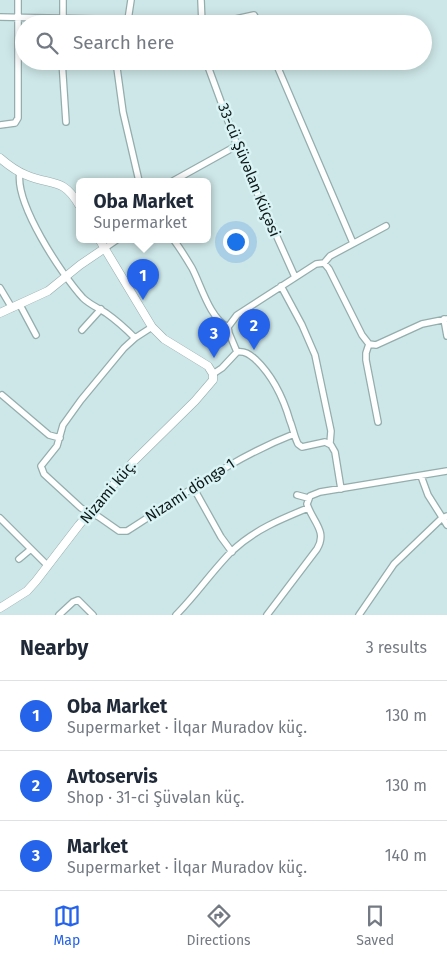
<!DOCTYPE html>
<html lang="en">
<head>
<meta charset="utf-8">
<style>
  :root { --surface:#fff; --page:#f2f2f3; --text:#1f2937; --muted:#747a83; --line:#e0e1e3; --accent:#2563eb }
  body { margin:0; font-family:"Fira Sans",sans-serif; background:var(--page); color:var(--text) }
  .you { position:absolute; left:235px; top:241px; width:18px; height:18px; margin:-12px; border:4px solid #fff; border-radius:50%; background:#1a73e8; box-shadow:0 0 0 8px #1a73e833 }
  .badge { display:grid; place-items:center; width:32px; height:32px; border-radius:50%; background:var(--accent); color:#fff; font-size:16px; font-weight:700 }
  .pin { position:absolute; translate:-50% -41px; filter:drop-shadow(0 1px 2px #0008) }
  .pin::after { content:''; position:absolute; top:26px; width:18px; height:15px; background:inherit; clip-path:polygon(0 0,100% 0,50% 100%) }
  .popup { position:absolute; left:76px; top:178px; width:135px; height:65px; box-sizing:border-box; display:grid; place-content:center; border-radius:8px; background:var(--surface); filter:drop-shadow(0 1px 4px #0005); font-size:16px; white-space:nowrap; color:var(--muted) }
  .popup b { font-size:19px; color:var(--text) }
  .popup::after { content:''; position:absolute; left:50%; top:100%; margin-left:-10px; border:10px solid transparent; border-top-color:var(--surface) }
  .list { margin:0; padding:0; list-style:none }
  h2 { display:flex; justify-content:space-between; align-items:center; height:65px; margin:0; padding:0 20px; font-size:21px }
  h2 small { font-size:16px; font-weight:400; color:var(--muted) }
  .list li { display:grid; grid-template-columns:32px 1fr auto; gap:15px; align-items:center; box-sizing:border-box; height:70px; padding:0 20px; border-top:1px solid var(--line) }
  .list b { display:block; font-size:19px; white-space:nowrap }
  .list p { margin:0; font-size:16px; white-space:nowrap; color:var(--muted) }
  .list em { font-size:16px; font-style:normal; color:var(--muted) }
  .icon { flex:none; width:28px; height:28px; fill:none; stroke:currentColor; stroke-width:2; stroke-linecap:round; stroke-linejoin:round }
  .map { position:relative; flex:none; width:447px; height:615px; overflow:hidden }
  .search { position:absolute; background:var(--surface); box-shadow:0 2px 12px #0003; left:15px; right:15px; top:15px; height:55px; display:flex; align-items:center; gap:12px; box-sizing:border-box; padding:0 18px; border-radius:28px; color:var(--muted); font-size:19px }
  .sheet { height:275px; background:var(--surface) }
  nav { display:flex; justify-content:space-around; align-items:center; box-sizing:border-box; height:70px; border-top:1px solid var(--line); background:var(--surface); font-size:14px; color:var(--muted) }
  nav a { display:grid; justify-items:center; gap:2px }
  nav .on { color:var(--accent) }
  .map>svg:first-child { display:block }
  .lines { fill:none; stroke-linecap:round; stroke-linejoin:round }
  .minor-casing { stroke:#94adad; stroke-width:8 }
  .tertiary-casing { stroke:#94adad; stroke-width:9 }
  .minor { stroke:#fff; stroke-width:5.5 }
  .tertiary { stroke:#fff; stroke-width:8 }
  .labels { text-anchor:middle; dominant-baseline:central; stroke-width:5; stroke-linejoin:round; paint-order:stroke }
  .street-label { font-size:15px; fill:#0e1717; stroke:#daf4f5 }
</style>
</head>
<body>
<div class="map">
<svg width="447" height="615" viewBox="0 0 447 615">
  <rect width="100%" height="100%" fill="#cde6e7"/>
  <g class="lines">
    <g class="minor-casing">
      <path id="minor" d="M63,0v24
        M201,0l1,24
        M0,17l95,2 91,5
        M128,20l3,-20
        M213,24l41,-9 5,9
        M62,61l4,61
        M116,61l7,51 16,69
        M206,61l36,98 53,118
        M275,61l78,182
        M0,125l15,-2 3,-5v-118
        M20,172c-6,31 42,103 63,126 6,6 15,10 23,15 10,7 20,16 29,25
        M173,181l63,-35
        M173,239c7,9 13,19 19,29 9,17 18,51 36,59
        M105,248l13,-9
        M324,263l5,6 33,66 7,9 7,1 46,-21 25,-5
        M281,286l21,39 13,30 16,76 -1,12
        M0,288l12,20
        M20,305l16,30
        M444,319l3,17
        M152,327l-17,11 -11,10 -43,52 -18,25 -6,21 -16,20 3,8 37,34 18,9 20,14h8c57,-36 103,-72 167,-97
        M82,330l19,-21
        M369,344l-3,9v7l12,62
        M237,352l-8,-19 -1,-6 9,-12 79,-51 8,-1 6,-7 56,-30
        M213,374l9,-6 15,-16c8,-1 12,2 18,7 18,17 28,38 35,62 3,7 4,15 8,23l4,3 23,-5 6,3 4,7 6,37
        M2,395l47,40 11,3
        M421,476l7,19 19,30
        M193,487l28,50 11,15
        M297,495l11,3
        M0,518l48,48
        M19,559l12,-10
        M59,615l14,-13 5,-2 15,15
        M176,615c20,-20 36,-44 56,-64 22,-21 49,-32 76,-43
        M267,615l50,-66c11,-18 -5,-28 -10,-45l3,-8 10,-4 127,-21
        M359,615l35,-51 48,-46 5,-2"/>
    </g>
    <g class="tertiary-casing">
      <path id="tertiary" d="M0,158c8,7 16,13 26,17 26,11 37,2 53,30
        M0,313l48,-22 32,-26 25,-17
        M0,608l27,-17 9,-10 43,-56 54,-63 62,-61 18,-21v-6l-5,-8 -44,-27 -12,-12 -53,-88"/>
    </g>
    <use href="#minor" class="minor"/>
    <use href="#tertiary" class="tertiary"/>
  </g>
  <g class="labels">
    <g class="street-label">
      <text transform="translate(249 170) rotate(68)">33-cü Şüvəlan Küçəsi</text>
      <text transform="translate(190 490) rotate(-33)">Nizami döngə 1</text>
      <text transform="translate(108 492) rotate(-50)">Nizami küç.</text>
    </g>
  </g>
</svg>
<div class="you"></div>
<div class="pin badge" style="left:143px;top:300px">1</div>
<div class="popup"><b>Oba Market</b>Supermarket</div>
<div class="pin badge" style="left:254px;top:350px">2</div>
<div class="pin badge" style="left:214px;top:358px">3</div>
<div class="search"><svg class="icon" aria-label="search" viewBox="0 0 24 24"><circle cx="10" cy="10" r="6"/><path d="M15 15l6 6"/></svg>Search here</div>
</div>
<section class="sheet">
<h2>Nearby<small>3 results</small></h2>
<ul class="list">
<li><span class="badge">1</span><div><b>Oba Market</b><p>Supermarket · İlqar Muradov küç.</p></div><em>130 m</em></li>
<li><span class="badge">2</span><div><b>Avtoservis</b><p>Shop · 31-ci Şüvəlan küç.</p></div><em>130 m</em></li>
<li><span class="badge">3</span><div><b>Market</b><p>Supermarket · İlqar Muradov küç.</p></div><em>140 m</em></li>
</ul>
</section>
<nav>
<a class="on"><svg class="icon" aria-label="map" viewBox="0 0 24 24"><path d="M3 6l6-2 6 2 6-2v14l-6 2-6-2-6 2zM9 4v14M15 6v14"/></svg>Map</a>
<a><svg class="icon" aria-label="directions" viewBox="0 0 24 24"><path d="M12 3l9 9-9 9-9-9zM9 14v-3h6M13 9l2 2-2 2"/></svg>Directions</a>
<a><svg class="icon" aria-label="saved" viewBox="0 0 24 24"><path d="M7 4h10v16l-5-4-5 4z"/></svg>Saved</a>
</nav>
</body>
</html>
